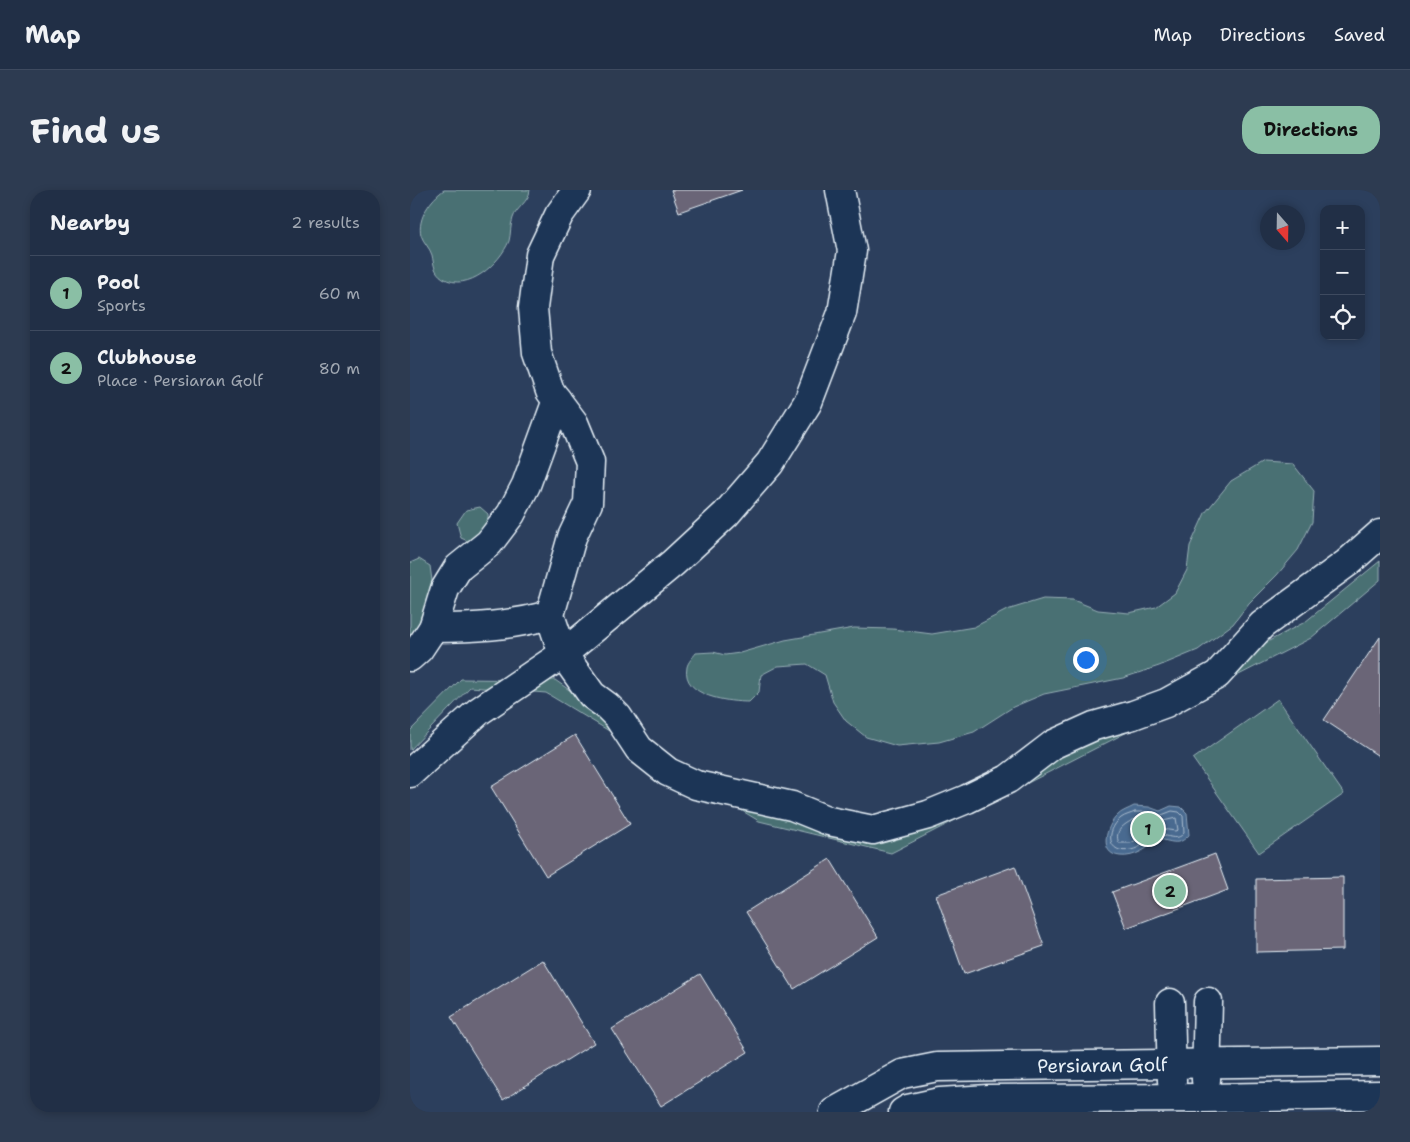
<!DOCTYPE html>
<html lang="en">
<head>
<meta charset="utf-8">
<style>
  :root { --surface:#212f46; --page:#2d3b51; --text:#f1f3f6; --muted:#a2a9b3; --line:#3e4a5f; --accent:#8abfa5 }
  body { margin:0; font-family:"Shantell Sans",sans-serif; background:var(--page); color:var(--text) }
  .controls { position:absolute; right:15px; top:15px; display:grid; overflow:hidden; border-radius:10px; box-shadow:0 2px 8px #0003 }
  .controls button { width:45px; height:45px; display:grid; place-items:center; padding:0; border:0; border-bottom:1px solid var(--line); background:var(--surface); color:var(--text); font:25px sans-serif }
  .compass { position:absolute; left:850px; top:15px; width:45px; height:45px; border-radius:50%; background:var(--surface); box-shadow:0 2px 8px #0003; rotate:160deg }
  .you { position:absolute; left:675px; top:469px; width:18px; height:18px; margin:-12px; border:4px solid #fff; border-radius:50%; background:#1a73e8; box-shadow:0 0 0 8px #1a73e833 }
  .badge { display:grid; place-items:center; width:32px; height:32px; border-radius:50%; background:var(--accent); color:#111; font-size:16px; font-weight:700 }
  .pin { position:absolute; translate:-50% -50%; border:2px solid #fff; box-shadow:0 1px 5px #0006 }
  .list { margin:0; padding:0; list-style:none }
  h2 { display:flex; justify-content:space-between; align-items:center; height:65px; margin:0; padding:0 20px; font-size:21px }
  h2 small { font-size:16px; font-weight:400; color:var(--muted) }
  .list li { display:grid; grid-template-columns:32px 1fr auto; gap:15px; align-items:center; box-sizing:border-box; height:75px; padding:0 20px; border-top:1px solid var(--line) }
  .list b { display:block; font-size:19px; white-space:nowrap }
  .list p { margin:0; font-size:16px; white-space:nowrap; color:var(--muted) }
  .list em { font-size:16px; font-style:normal; color:var(--muted) }
  .icon { flex:none; width:28px; height:28px; fill:none; stroke:currentColor; stroke-width:2; stroke-linecap:round; stroke-linejoin:round }
  .map { position:relative; flex:none; width:970px; height:922px; overflow:hidden; border-radius:20px }
  header { display:flex; align-items:center; gap:30px; box-sizing:border-box; height:70px; padding:0 25px; background:var(--surface); border-bottom:1px solid var(--line) }
  header strong { font-size:24px }
  nav { display:flex; gap:28px; margin-inline-start:auto; font-size:18px }
  .intro { display:flex; align-items:center; justify-content:space-between; box-sizing:border-box; height:120px; padding:0 30px }
  h1 { margin:0; font-size:35px }
  .button { padding:12px 22px; border-radius:20px; background:var(--accent); color:#111; font-size:18px; font-weight:700 }
  main { display:flex; gap:30px; padding:0 30px }
  aside { flex:1; background:var(--surface); border-radius:20px; box-shadow:0 2px 8px #0003 }
  .map>svg:first-child { display:block }
  .green { fill:#486f73; stroke:#98b0b6 }
  .water { fill:#4a6b90; stroke:#89a1ba }
  .lines { fill:none; stroke-linecap:round; stroke-linejoin:round }
  .shore { stroke:#a9bbce; stroke-width:1 }
  .building { fill:#6a6577; stroke:#e8f1f8 }
  .minor-casing { stroke:#e8f1f8; stroke-width:31 }
  .minor { stroke:#1d3557; stroke-width:28 }
  .labels { text-anchor:middle; dominant-baseline:central; stroke-width:5; stroke-linejoin:round; paint-order:stroke }
  .street-label { font-size:19px; fill:#e8f1f8; stroke:#1d3557 }
</style>
</head>
<body>
<header>
<strong>Map</strong>
<nav><a>Map</a><a>Directions</a><a>Saved</a></nav>
</header>
<div class="intro"><h1>Find us</h1><a class="button">Directions</a></div>
<main>
<aside>
<h2>Nearby<small>2 results</small></h2>
<ul class="list">
<li><span class="badge">1</span><div><b>Pool</b><p>Sports</p></div><em>60 m</em></li>
<li><span class="badge">2</span><div><b>Clubhouse</b><p>Place · Persiaran Golf</p></div><em>80 m</em></li>
</ul>
</aside>
<div class="map">
<svg width="970" height="922" viewBox="0 0 970 922">
  <rect width="100%" height="100%" fill="#2c3f5d"/>
  <filter id="ink" filterUnits="userSpaceOnUse"><feTurbulence type="fractalNoise" baseFrequency=".02" numOctaves="2"/><feDisplacementMap in="SourceGraphic" scale="10" xChannelSelector="R" yChannelSelector="G"/><feConvolveMatrix kernelMatrix="1 2 1 2 8 2 1 2 1" color-interpolation-filters="sRGB"/></filter>
  <g filter="url(#ink)">
    <path class="green" d="M34,0h86c-1,12 -14,18 -17,28 -3,8 -2,16 -4,23 -9,22 -41,52 -66,37 -9,-6 -9,-13 -11,-23 -2,-7 -9,-13 -11,-20 -4,-17 10,-36 23,-45z
      M853,272l30,2 21,27 -2,31 -14,28 -21,25 -28,28 -16,21 -35,26 -39,16 -36,12 -79,16 -31,13 -39,25 -35,10 -42,4 -31,-9 -20,-16 -13,-19 -8,-27 -18,-11 -29,2 -17,9 -2,17 -10,10c-19,0 -68,-5 -62,-35 1,-5 6,-10 9,-14l17,-1 12,3 15,-2 45,-13 69,-12 39,1 39,5 42,-7 33,-17 36,-11 30,1 25,10 31,3 27,-6 19,-14 12,-23 3,-24 15,-33 26,-32z
      M70,317l8,7v13l-16,16 -11,-5 -4,-15 9,-13z
      M9,369l11,7 3,22 -17,48 -6,1v-74z
      M970,371v19l-69,58 -420,215 -132,-32 -213,-128 -76,-6 -60,63v-19l51,-52 94,1 113,79 104,54 119,28 414,-219z
      M868,509l66,95 -85,59 -66,-94z"/>
    <path class="water" d="M724,616l15,1 11,4 11,-5 10,1 6,6 2,22c-10,11 -16,7 -30,4 -10,8 -24,19 -39,17 -22,-2 -14,-30 -3,-40 4,-5 12,-7 17,-10z"/>
    <g class="lines">
      <path class="shore" d="M725,622h13l11,4 13,-5 7,1 4,4 1,17c-7,9 -17,2 -26,1 -8,5 -17,14 -27,16 -24,5 -26,-19 -10,-32 4,-3 10,-4 14,-6z
        M727,628h9l13,4 17,-4 2,12 -3,1 -19,-3 -25,15h-12c-6,-13 7,-20 18,-25z"/>
    </g>
    <path class="building" d="M261,0h71l-63,22z
      M970,447v120l-56,-37z
      M165,545l55,89 -84,52 -55,-89z
      M805,664l13,36 -102,38 -14,-36z
      M420,669l48,78 -84,52 -48,-77z
      M605,676l29,80 -80,28 -28,-79z
      M933,687v73l-87,2v-73z
      M133,770l51,83 -91,57 -52,-83z
      M290,784l48,78 -87,54 -49,-77z"/>
    <g class="lines">
      <g class="minor-casing">
        <g id="minor">
          <path d="M167,0l-18,25 -19,40 -7,53 4,45 13,38 24,32 16,39 -2,41 -16,34 -22,78 13,39 29,41 15,11 11,11 21,32 29,23 28,13 96,21 37,15 44,9 55,-15 39,-16 41,-20 46,-35 40,-18 39,-11 33,-12 51,-28 45,-50 85,-62 33,-29"/>
          <path d="M23,438c41,0 76,-2 117,-13"/>
          <path d="M0,467l9,-8 14,-21 12,-39 13,-21 31,-25 22,-29 15,-29 31,-85"/>
          <path d="M0,583l69,-62 84,-57 110,-91 53,-49 44,-51 38,-61 34,-89 10,-62 -12,-61"/>
          <path d="M760,813l2,78"/>
          <path d="M796,890l2,-78"/>
          <path id="s1" d="M424,922l68,-38 35,-7 443,-6"/>
          <path d="M493,922l5,-3 32,-7 48,-3 217,-1 175,-3"/>
        </g>
      </g>
      <use href="#minor" class="minor"/>
    </g>
  </g>
  <g class="labels">
    <g class="street-label">
      <text stroke="none"><textPath href="#s1" startOffset="279">Persiaran Golf</textPath></text>
    </g>
  </g>
</svg>
<div class="controls">
<button>+</button>
<button>−</button>
<button><svg class="icon" aria-label="locate" viewBox="0 0 24 24"><circle cx="12" cy="12" r="6"/><path d="M12 2v4M12 18v4M2 12h4M18 12h4"/></svg></button>
</div>
<svg class="compass" viewBox="-18 -18 36 36"><path d="M0-13l5 13h-10z" fill="#e53935"/><path d="M0 13l5-13h-10z" fill="#a2a9b3"/></svg>
<div class="you"></div>
<div class="pin badge" style="left:738px;top:639px">1</div>
<div class="pin badge" style="left:760px;top:701px">2</div>
</div>
</main>
</body>
</html>
